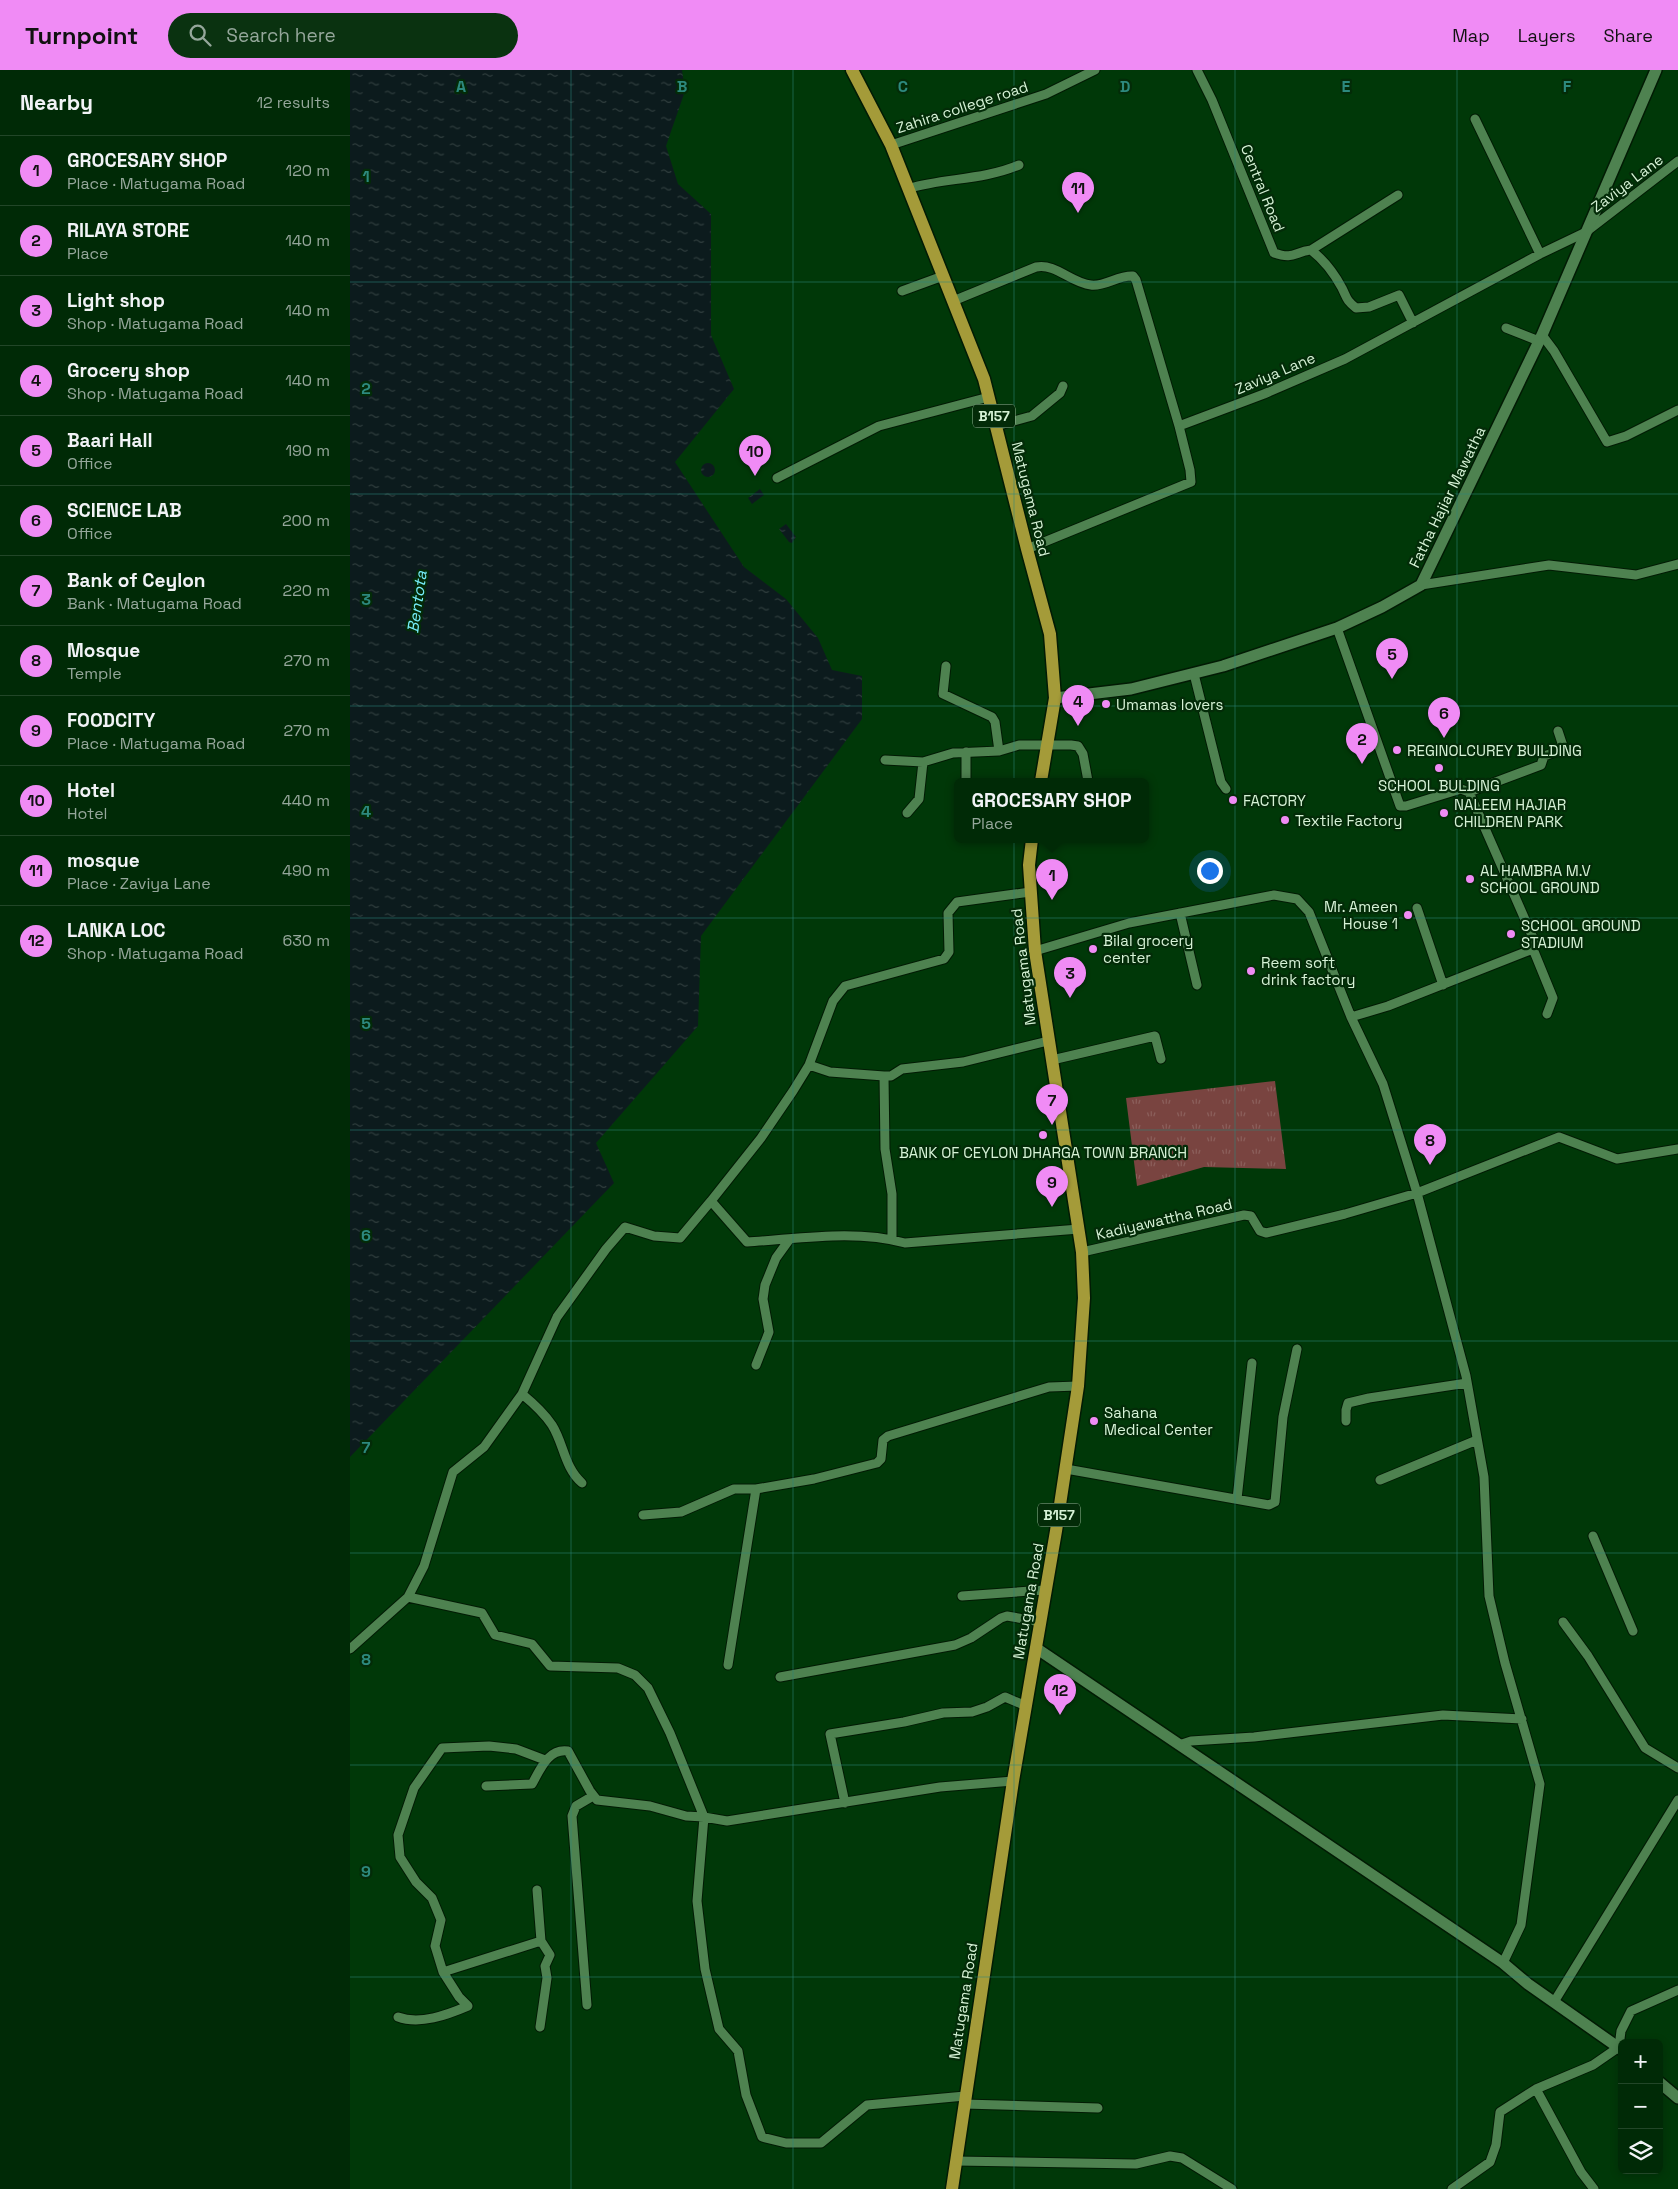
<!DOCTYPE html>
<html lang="en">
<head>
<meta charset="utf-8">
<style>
  :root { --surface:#002a06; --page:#0a3210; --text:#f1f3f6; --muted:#95a79b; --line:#224628; --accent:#f08bf5 }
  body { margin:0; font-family:"Space Grotesk",sans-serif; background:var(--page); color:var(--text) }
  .controls { position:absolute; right:15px; bottom:15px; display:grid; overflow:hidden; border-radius:8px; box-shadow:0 2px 8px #0003 }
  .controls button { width:45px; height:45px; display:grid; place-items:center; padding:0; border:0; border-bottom:1px solid var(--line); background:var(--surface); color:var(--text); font:25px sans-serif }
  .you { position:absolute; left:859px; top:800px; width:18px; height:18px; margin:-12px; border:4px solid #fff; border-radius:50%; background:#1a73e8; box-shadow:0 0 0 8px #1a73e833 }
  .badge { display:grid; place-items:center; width:32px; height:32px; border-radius:50%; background:var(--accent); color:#111; font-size:16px; font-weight:700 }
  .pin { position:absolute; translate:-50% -41px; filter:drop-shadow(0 1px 2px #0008) }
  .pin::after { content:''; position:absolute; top:26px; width:18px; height:15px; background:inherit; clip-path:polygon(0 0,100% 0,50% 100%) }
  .popup { position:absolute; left:604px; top:708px; width:195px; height:65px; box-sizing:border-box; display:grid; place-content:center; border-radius:8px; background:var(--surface); filter:drop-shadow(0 1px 4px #0005); font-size:16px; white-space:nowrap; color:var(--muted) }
  .popup b { font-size:19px; color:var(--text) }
  .popup::after { content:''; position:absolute; left:50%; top:100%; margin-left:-10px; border:10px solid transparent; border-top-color:var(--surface) }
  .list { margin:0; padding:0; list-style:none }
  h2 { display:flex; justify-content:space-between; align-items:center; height:65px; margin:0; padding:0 20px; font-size:21px }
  h2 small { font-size:16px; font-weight:400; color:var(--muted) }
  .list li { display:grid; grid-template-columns:32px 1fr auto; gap:15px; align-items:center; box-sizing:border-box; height:70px; padding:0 20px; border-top:1px solid var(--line) }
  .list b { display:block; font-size:19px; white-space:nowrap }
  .list p { margin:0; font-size:16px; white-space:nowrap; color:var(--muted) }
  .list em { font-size:16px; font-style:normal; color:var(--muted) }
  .icon { flex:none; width:28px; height:28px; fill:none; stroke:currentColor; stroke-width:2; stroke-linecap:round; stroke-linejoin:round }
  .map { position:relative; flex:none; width:1328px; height:2119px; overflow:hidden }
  header { display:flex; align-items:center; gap:30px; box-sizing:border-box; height:70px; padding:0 25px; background:var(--accent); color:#111 }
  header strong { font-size:24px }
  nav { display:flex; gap:28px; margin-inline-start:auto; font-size:18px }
  .search { width:350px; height:45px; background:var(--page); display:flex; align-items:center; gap:12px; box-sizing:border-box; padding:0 18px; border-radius:28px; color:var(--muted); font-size:19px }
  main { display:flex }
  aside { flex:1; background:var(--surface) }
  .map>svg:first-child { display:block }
  .grass { fill:url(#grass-tufts) }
  .water { fill:url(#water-ripples) }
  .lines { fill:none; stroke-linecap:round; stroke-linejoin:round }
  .minor-casing { stroke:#021b04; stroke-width:11 }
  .tertiary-casing { stroke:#021b04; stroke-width:14 }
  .primary-casing { stroke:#021b04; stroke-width:15 }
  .minor { stroke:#4e8250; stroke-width:9 }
  .tertiary { stroke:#4e8250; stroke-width:11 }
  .primary { stroke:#a49b39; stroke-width:12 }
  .grid { fill:none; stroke:#2d897e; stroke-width:1; stroke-opacity:0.55 }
  .poi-dot { fill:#f08bf5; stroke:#032b08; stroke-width:2 }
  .labels { text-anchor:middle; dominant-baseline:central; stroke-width:4.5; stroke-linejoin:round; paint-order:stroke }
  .shield { fill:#032b08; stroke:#97b698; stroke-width:1 }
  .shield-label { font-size:14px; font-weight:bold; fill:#d6f2d6 }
  .street-label { font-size:15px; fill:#d6f2d6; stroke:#032b08 }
  .poi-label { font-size:15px; fill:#d6f2d6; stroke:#032b08; text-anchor:start }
  .water-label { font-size:16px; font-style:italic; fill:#77edfb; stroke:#032b08 }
  .grid-label { font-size:16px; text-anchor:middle; font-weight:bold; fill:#2d897e; stroke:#032b08; stroke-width:4.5; stroke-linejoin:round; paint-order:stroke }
</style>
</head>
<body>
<header>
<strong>Turnpoint</strong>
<div class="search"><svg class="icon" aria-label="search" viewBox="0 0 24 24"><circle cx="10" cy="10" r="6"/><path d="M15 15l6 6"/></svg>Search here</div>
<nav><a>Map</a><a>Layers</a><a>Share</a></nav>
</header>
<main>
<aside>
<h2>Nearby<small>12 results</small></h2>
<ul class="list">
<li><span class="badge">1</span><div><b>GROCESARY SHOP</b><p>Place · Matugama Road</p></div><em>120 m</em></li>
<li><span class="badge">2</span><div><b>RILAYA STORE</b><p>Place</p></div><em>140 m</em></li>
<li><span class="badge">3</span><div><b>Light shop</b><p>Shop · Matugama Road</p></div><em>140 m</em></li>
<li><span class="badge">4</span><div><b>Grocery shop</b><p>Shop · Matugama Road</p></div><em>140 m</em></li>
<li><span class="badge">5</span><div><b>Baari Hall</b><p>Office</p></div><em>190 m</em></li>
<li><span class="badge">6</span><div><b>SCIENCE LAB</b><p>Office</p></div><em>200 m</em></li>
<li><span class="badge">7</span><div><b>Bank of Ceylon</b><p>Bank · Matugama Road</p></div><em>220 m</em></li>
<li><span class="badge">8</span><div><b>Mosque</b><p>Temple</p></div><em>270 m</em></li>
<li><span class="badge">9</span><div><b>FOODCITY</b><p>Place · Matugama Road</p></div><em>270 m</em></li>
<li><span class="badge">10</span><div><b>Hotel</b><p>Hotel</p></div><em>440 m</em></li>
<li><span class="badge">11</span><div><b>mosque</b><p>Place · Zaviya Lane</p></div><em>490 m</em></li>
<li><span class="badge">12</span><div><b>LANKA LOC</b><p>Shop · Matugama Road</p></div><em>630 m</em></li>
</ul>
</aside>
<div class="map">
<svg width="1328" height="2119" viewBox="0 0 1328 2119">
  <defs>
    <pattern id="grass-tufts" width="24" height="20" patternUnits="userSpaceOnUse" patternTransform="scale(1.25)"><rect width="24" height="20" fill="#794440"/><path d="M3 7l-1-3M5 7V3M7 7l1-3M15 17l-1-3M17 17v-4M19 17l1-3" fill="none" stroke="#8b5f5b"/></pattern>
    <pattern id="water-ripples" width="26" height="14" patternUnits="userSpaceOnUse" patternTransform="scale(1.25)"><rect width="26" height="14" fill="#0c1b1d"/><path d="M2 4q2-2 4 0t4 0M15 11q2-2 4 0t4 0" fill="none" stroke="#2f3d3d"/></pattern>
  </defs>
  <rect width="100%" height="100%" fill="#003808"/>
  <path class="grass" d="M925,1011l11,88 -82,-2 -67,19 -11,-88z"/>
  <path class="water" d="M0,0h332l3,21 -19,55 12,38 33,30v121l23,54 -59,73 69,105 42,32 32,39 14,32 30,6v43l-161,217 -3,90 -102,117 18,40 -264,274z
    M351 400a7 7 0 1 1 14 0a7 7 0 1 1-14 0Z
    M410,419l4,6 -12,9 -4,-6z
    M436,454l10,13 -4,6 -3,-1 -10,-13z"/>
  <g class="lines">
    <g class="minor-casing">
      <path id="minor" d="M847,0l15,30 62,153c20,7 20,-1 37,-3 13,10 23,23 31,38 5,10 4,12 14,20l13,-1 30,-12 14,28
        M1125,49l65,135
        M541,75l155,-51 49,-24
        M560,118c35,-10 74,-8 109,-23
        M961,180l87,-55
        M552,221l41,-15
        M603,231l83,-34c20,-4 35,16 55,18 14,2 27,-10 42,-9l3,4 43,146 85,-32 81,-35 195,-105 46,-22 92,-71
        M1156,258l33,13
        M1192,265l12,16 53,91 19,-6 52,-26
        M646,356l36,-10 28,-23 3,-7
        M427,408l102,-52 110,-29
        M677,479l164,-67 -1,-12 -11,-44
        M1071,515l128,-20 87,10 42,-11
        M987,558l63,178h6l55,-17 8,3 65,148 -1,9 -145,57 -37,11
        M596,596l-3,28 49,23 3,5 4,29
        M844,604l27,108 5,7
        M535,690l38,2
        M616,711v-29
        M1119,722l72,-27 3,-9 20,-7 -6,-18
        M557,743l12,-14 4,-37 30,-9 46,-2 20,-6h52l7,1 5,8 5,27
        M680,822l-73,10 -9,11 1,39 -5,7 -99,27 -12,15 -24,64 -16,26 -32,47 -50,63 36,41c52,-3 108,-13 158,1l174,-14
        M1067,838l26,77
        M830,843l17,72
        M1183,879l20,49 -6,16
        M685,881l94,-28 145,-28 23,4 12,13 42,105 32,67 34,109 49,183 18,101 5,119 16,67 35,121 -19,141 -18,38
        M702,990l103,-24 6,23
        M459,995l21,7 54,4
        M542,1169v-45l-7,-45 -1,-73h7l11,-7 61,-7 85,-21
        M732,1182l162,-37 7,1 9,15 6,2 79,-19 72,-21 142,-56 58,22 61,-10
        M406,1295l13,-33 -6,-33 2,-14 11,-27 13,-18
        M172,1324c11,9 22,19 30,31 12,19 12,42 30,58
        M996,1351v-11l2,-7 21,-5 98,-15
        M716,1399l203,36 6,-3 8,-85 14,-68
        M1030,1410l97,-40
        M887,1429l15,-136
        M293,1445l38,-3 53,-23h22l58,-10 63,-16 4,-4 2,-19 5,-4 161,-49 29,-1
        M1243,1466l40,95
        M612,1526l83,-6
        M58,1527l74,16 13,22 37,9 18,22 68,2 17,7 13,13 22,45 34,84 23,4 213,-34 73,-6
        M1213,1552l25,34 57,92 33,20
        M0,1579l58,-52 16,-31 29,-94 31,-25 38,-53 35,-77 49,-68 19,-22 29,9 26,2 31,-37
        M378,1595l28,-176
        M430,1607l175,-32 16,-7 30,-20 6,-2 34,6
        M829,1675l12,-4 63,-4 189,-22 79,4
        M136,1716l46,-2c8,-14 16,-36 36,-33l22,40 7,9 53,6 36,10 18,1 -7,84 8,68 14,60 19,22 8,44 16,42 24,6h35l46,-38 98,-9
        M495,1733l-15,-69 74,-12 39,-9 29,-1 15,-5 18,-10 21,9
        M187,1820l4,51 9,14 -5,11 2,12 -7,49
        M191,1871l-98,31 -8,-26 6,-26 -9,-22 -16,-16 -16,-25 -2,-22 16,-47 28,-40 47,-2 27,3 29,11
        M1204,1932l124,-202
        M237,1935l-15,-189 4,-10 17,-10
        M48,1947c22,8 49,-2 70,-11l-9,-9 -16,-25
        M1186,2019l45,83 13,17
        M614,2034l134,4
        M606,2091l180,3 34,-8 12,2 50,31
        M1102,2119l38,-27 6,-17 4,-33 36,-23 57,-24 26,-18 2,-16 10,-20 47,-21"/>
    </g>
    <g class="tertiary-casing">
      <path id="tertiary" d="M705,628l76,-9 92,-23 114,-38 45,-21 39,-22 121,-250 114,-265
        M686,1578l467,315 25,21 94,66
        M1309,2012l19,16"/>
    </g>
    <g class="primary-casing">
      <path id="primary" d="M502,0l39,75 93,234 43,170 23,85 5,64 -14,83
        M602,2119l61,-408 43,-250 22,-145 6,-88 -2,-46 -47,-301 -6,-86 3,-26"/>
    </g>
    <use href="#minor" class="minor"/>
    <use href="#tertiary" class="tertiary"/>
    <use href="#primary" class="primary"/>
  </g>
  <path class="grid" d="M221,0v2119M443,0v2119M664,0v2119M885,0v2119M1107,0v2119M0,212h1328M0,424h1328M0,636h1328M0,848h1328M0,1060h1328M0,1271h1328M0,1483h1328M0,1695h1328M0,1907h1328"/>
  <g class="poi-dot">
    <circle cx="756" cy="634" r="5"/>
    <circle cx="1047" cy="680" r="5"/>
    <circle cx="1089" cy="698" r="5"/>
    <circle cx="883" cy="730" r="5"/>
    <circle cx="1094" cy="743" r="5"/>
    <circle cx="935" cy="750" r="5"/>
    <circle cx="1120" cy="809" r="5"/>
    <circle cx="1058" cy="845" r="5"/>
    <circle cx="1161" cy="864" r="5"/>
    <circle cx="743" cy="879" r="5"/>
    <circle cx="901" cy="901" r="5"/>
    <circle cx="693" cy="1065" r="5"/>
    <circle cx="744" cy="1351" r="5"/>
  </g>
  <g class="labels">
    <g class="shield">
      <rect x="623" y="334.5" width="42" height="23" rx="4"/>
      <rect x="688" y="1433.5" width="42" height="23" rx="4"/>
    </g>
    <g class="shield-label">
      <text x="644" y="346">B157</text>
      <text x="709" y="1445">B157</text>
    </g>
    <g class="street-label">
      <text transform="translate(612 37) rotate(-18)">Zahira college road</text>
      <text transform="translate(1277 113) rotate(-37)">Zaviya Lane</text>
      <text transform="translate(913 118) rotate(68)">Central Road</text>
      <text transform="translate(925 303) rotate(-23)">Zaviya Lane</text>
      <text transform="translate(1097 427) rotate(-64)">Fatha Hajiar Mawatha</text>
      <text transform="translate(681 429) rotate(76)">Matugama Road</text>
      <text transform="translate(673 897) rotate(-97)">Matugama Road</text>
      <text transform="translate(814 1149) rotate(-13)">Kadiyawattha Road</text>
      <text transform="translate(678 1531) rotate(-80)">Matugama Road</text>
      <text transform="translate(613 1931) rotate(-81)">Matugama Road</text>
    </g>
    <g class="poi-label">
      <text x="766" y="634">Umamas lovers</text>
      <text x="1057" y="680">REGINOLCUREY BUILDING</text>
      <text x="1089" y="715" text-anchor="middle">SCHOOL BULDING</text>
      <text x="893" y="730">FACTORY</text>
      <text x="1104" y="734">NALEEM HAJIAR<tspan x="1104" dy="17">CHILDREN PARK</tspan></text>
      <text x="945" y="750">Textile Factory</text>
      <text x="1130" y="800">AL HAMBRA M.V<tspan x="1130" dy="17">SCHOOL GROUND</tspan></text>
      <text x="1048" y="836" text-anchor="end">Mr. Ameen<tspan x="1048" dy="17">House 1</tspan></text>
      <text x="1171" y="855">SCHOOL GROUND<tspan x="1171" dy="17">STADIUM</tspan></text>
      <text x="753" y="870">Bilal grocery<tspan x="753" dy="17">center</tspan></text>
      <text x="911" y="892">Reem soft<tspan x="911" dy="17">drink factory</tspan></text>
      <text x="693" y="1082" text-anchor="middle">BANK OF CEYLON DHARGA TOWN BRANCH</text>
      <text x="754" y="1342">Sahana<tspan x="754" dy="17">Medical Center</tspan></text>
    </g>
    <g class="water-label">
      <text transform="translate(67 532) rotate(-82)">Bentota</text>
    </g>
  </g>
  <g class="grid-label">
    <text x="111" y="22">A</text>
    <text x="332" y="22">B</text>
    <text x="553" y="22">C</text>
    <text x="775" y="22">D</text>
    <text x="996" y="22">E</text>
    <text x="1217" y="22">F</text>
    <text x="16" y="112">1</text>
    <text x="16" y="324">2</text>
    <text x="16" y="535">3</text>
    <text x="16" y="747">4</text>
    <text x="16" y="959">5</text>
    <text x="16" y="1171">6</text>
    <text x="16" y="1383">7</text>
    <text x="16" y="1595">8</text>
    <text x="16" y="1807">9</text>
  </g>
</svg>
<div class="controls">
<button>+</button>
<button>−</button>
<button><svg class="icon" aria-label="layers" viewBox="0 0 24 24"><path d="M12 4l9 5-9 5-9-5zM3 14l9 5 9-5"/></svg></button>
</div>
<div class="you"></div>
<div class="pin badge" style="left:702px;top:830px">1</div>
<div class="popup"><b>GROCESARY SHOP</b>Place</div>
<div class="pin badge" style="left:1012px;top:694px">2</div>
<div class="pin badge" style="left:720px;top:928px">3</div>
<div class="pin badge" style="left:728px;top:656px">4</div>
<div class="pin badge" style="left:1042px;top:609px">5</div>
<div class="pin badge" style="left:1094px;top:668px">6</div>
<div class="pin badge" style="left:702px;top:1055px">7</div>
<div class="pin badge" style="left:1080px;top:1095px">8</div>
<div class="pin badge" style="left:702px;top:1137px">9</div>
<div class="pin badge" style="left:405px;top:406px">10</div>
<div class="pin badge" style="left:728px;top:143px">11</div>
<div class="pin badge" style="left:710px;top:1645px">12</div>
</div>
</main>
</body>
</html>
